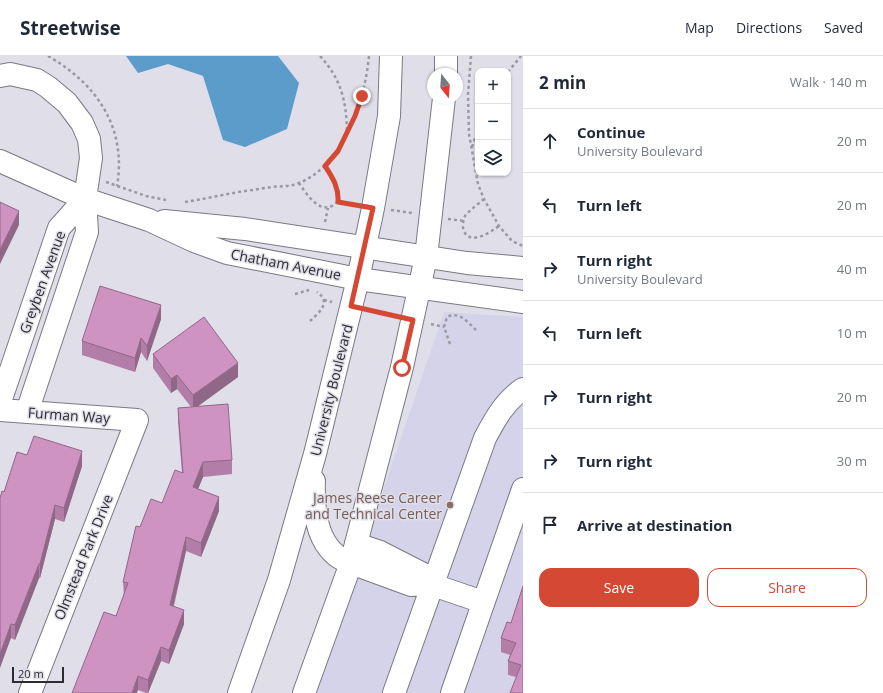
<!DOCTYPE html>
<html lang="en">
<head>
<meta charset="utf-8">
<style>
  :root { --surface:#fff; --page:#f6f6f7; --text:#1f2937; --muted:#747a83; --line:#e0e1e3; --accent:#d54934 }
  body { margin:0; font-family:"Open Sans",sans-serif; background:var(--page); color:var(--text) }
  .controls { position:absolute; right:12px; top:12px; display:grid; overflow:hidden; border-radius:8px; box-shadow:0 1px 3px #0004 }
  .controls button { width:36px; height:36px; display:grid; place-items:center; padding:0; border:0; border-bottom:1px solid var(--line); background:var(--surface); color:var(--text); font:20px sans-serif }
  .compass { position:absolute; left:427px; top:12px; width:36px; height:36px; border-radius:50%; background:var(--surface); box-shadow:0 1px 3px #0004; rotate:163deg }
  .scale { position:absolute; left:12px; bottom:10px; width:52px; box-sizing:border-box; padding-left:4px; border:2px solid #2d2d31; border-top:0; font-size:11px; line-height:14px; white-space:nowrap; color:#2d2d31; -webkit-text-stroke:3px #dfdee9; paint-order:stroke }
  .stop { position:absolute; width:12px; height:12px; margin:-9px; border:3px solid #d54934; border-radius:50%; background:#fff }
  .stop.end { background:#d54934; border-color:#fff; box-shadow:0 1px 4px #0008 }
  .list { margin:0; padding:0; list-style:none }
  h2 { display:flex; justify-content:space-between; align-items:center; height:52px; margin:0; padding:0 16px; font-size:17px }
  h2 small { font-size:13px; font-weight:400; color:var(--muted) }
  .list li { display:grid; grid-template-columns:26px 1fr auto; gap:12px; align-items:center; box-sizing:border-box; height:64px; padding:0 16px; border-top:1px solid var(--line) }
  .list b { display:block; font-size:15px; white-space:nowrap }
  .list p { margin:0; font-size:13px; white-space:nowrap; color:var(--muted) }
  .list em { font-size:13px; font-style:normal; color:var(--muted) }
  .actions { display:flex; gap:8px; padding:12px 16px }
  .actions a { flex:1; padding:9px 0; border:1px solid var(--accent); border-radius:12px; text-align:center; font-size:14px; color:var(--accent) }
  .actions .main { background:var(--accent); color:#fff }
  .icon { flex:none; width:22px; height:22px; fill:none; stroke:currentColor; stroke-width:2; stroke-linecap:round; stroke-linejoin:round }
  .map { position:relative; flex:none; width:523px; height:637px; overflow:hidden }
  header { display:flex; align-items:center; gap:24px; box-sizing:border-box; height:56px; padding:0 20px; background:var(--surface); border-bottom:1px solid var(--line) }
  header strong { font-size:19px }
  nav { display:flex; gap:22px; margin-inline-start:auto; font-size:14px }
  main { display:flex }
  aside { flex:1; background:var(--surface) }
  .map>svg:first-child { display:block }
  .education { fill:#d5d3e9 }
  .water { fill:#5b9cca }
  .lines { fill:none; stroke-linecap:round; stroke-linejoin:round }
  .minor-casing { stroke:#7a7983; stroke-width:24 }
  .major-casing { stroke:#7a7983; stroke-width:24 }
  .path { stroke:#9a99a1; stroke-width:2.5; stroke-dasharray:3 3; stroke-linecap:butt }
  .minor { stroke:#fff; stroke-width:22 }
  .major { stroke:#fff; stroke-width:22 }
  .wall { fill:#b27ea7 }
  .shaded-wall { fill:#916788 }
  .building { fill:#cf93c2; stroke:#916788 }
  .route { stroke:#d54934; stroke-width:5 }
  .education-dot { fill:#8d6e63; stroke:#dfdee9; stroke-width:1.5 }
  .labels { text-anchor:middle; dominant-baseline:central; stroke-width:3; stroke-linejoin:round; paint-order:stroke }
  .street-label { font-size:14px; fill:#2d2d31; stroke:#dfdee9 }
  .education-label { font-size:14px; fill:#785e54; stroke:#dfdee9; text-anchor:end }
</style>
</head>
<body>
<header>
<strong>Streetwise</strong>
<nav><a>Map</a><a>Directions</a><a>Saved</a></nav>
</header>
<main>
<div class="map">
<svg width="523" height="637" viewBox="0 0 523 637">
  <rect width="100%" height="100%" fill="#dfdee9"/>
  <path class="education" d="M444,256l79,5v376h-209z"/>
  <path class="water" d="M126,0h152l21,27 -12,46 -42,18 -22,-7 -20,-64 -35,-12 -30,9z"/>
  <g class="lines">
    <g class="minor-casing">
      <path id="minor" d="M0,20l10,-2 27,6 11,7 19,16 15,20 7,16 2,19 -6,41 2,33 -60,180
        M0,105l85,38 64,21 45,21 33,12 131,26 165,23
        M164,165l81,8 222,34 56,5
        M0,346l59,-174 26,-29
        M0,354l137,10 -107,273
        M356,488l24,8 43,22 7,10
        M351,507l60,22 19,-1 53,18
        M394,637l91,-255c10,-19 20,-37 38,-49
        M452,637l71,-204"/>
    </g>
    <g class="major-casing">
      <path id="major" d="M446,18v-18
        M314,425c-1,25 1,58 23,75 4,3 9,5 14,7
        M239,637l40,-113 36,-126 43,-175 15,-71 16,-92 2,-60
        M304,637l47,-130 51,-196 24,-110 18,-159"/>
    </g>
    <path class="path" d="M48,0c49,28 79,72 69,130
      M320,0c21,23 26,44 27,74
      M471,0l-3,38 1,40 9,50 6,15 15,27 13,15 11,5
      M508,16l13,-16
      M472,91l6,-18
      M106,126l40,14 20,4
      M299,127c8,12 23,35 38,19 2,-14 -5,-24 -12,-36
      M484,143c-6,5 -14,11 -19,17 -2,4 -3,11 -1,15 6,15 27,1 35,-5
      M185,146c20,-3 40,-8 60,-11 9,-1 18,-3 27,-4 9,-1 18,0 27,-4 45,-18 66,-83 70,-127
      M337,146l17,3
      M391,154l21,3
      M448,163l16,2
      M325,166l3,-14
      M295,238l14,-4
      M324,244l8,2
      M371,255l22,4
      M310,265c9,-8 22,-19 7,-29
      M431,268l13,3
      M450,288l-6,-17 3,-10c13,-6 20,5 29,13"/>
    <use href="#minor" class="minor"/>
    <use href="#major" class="major"/>
  </g>
  <path class="wall" d="M161,263l-14,42 -6,-9 -6,20 -53,-17v-14z
    M153,298l85,23 -42,30 36,53v14l-29,3 -5,12 21,22 -18,46 -15,-6 -12,55 10,18 -15,40 -8,-3 -13,32h-2l-8,-3 -22,-74 8,-20 -1,-14 17,-55 22,-24 20,-30 -4,-51v-14l13,-1 -14,-18 -6,4 -18,-25z
    M27,399l55,11 -18,56 -9,-3 -15,59h-1l-24,62 -4,-2 -7,-146z
    M523,530v107l-7,-16 -8,-2v-14l2,-6 -9,-3v-14l10,-15z"/>
  <path class="shaded-wall" d="M19,155v14l-19,39v-14z
    M161,249v14l-14,42v-15z
    M141,282v14l-6,20v-14z
    M238,307v14l-45,33v-15z
    M177,319v14l-6,4v-14z
    M82,395v15l-18,56v-14z
    M203,406v15l-10,24v-14z
    M219,441v14l-18,46v-14z
    M55,449v14l-15,59v-14z
    M186,481v14l-16,68v-14z
    M39,508v14l-24,62v-15z
    M184,554v14l-15,40v-14z
    M11,568v14l-11,30v-14z
    M161,591v14l-13,32v-13z
    M138,620v14l-1,3h-5z"/>
  <path class="building" d="M0,146l19,9 -19,39z
    M100,230l61,19 -14,41 -6,-8 -6,20 -53,-17z
    M204,261l34,46 -45,32 -16,-20 -6,4 -18,-25z
    M228,348l4,56 -29,2 -10,25 26,10 -18,46 -15,-6 -16,68 14,5 -15,40 -8,-3 -13,33 -10,-4 -6,17h-60l32,-81 12,4 12,-33 -5,-1 13,-56 4,1 11,-28 11,4 13,-33 8,3 -5,-65z
    M34,380l48,15 -18,57 -9,-3 -15,59h-1l-24,61 -4,-1 -11,30v-156l2,-7 2,1 13,-40 10,3z
    M523,530v107h-13l11,-28 -13,-4 8,-18 -15,-5 6,-16 4,1z"/>
  <g class="lines">
    <path class="route" d="M362,40l-7,20 -17,35 -13,15c8,12 14,22 13,36l35,6 -22,98 62,14 -11,48"/>
  </g>
  <circle class="education-dot" cx="450" cy="449" r="4"/>
  <g class="labels">
    <g class="street-label">
      <text transform="translate(286 208) rotate(11)">Chatham Avenue</text>
      <text transform="translate(42 226) rotate(-70)">Greyben Avenue</text>
      <text transform="translate(331 334) rotate(-76)">University Boulevard</text>
      <text transform="translate(69 359) rotate(4)">Furman Way</text>
      <text transform="translate(83 501) rotate(-68)">Olmstead Park Drive</text>
    </g>
    <g class="education-label">
      <text x="442" y="441">James Reese Career<tspan x="442" dy="16">and Technical Center</tspan></text>
    </g>
  </g>
</svg>
<div class="controls">
<button>+</button>
<button>−</button>
<button><svg class="icon" aria-label="layers" viewBox="0 0 24 24"><path d="M12 4l9 5-9 5-9-5zM3 14l9 5 9-5"/></svg></button>
</div>
<svg class="compass" viewBox="-18 -18 36 36"><path d="M0-13l5 13h-10z" fill="#e53935"/><path d="M0 13l5-13h-10z" fill="#747a83"/></svg>
<div class="scale">20 m</div>
<div class="stop" style="left:402px;top:312px"></div>
<div class="stop end" style="left:362px;top:40px"></div>
</div>
<aside>
<h2>2 min<small>Walk · 140 m</small></h2>
<ul class="list">
<li><svg class="icon" aria-label="ahead" viewBox="0 0 24 24"><path d="M12 20V5M6 11l6-6 6 6"/></svg><div><b>Continue</b><p>University Boulevard</p></div><em>20 m</em></li>
<li><svg class="icon" aria-label="left" viewBox="0 0 24 24"><path d="M17 20v-9H6M10 6l-5 5 5 5"/></svg><div><b>Turn left</b></div><em>20 m</em></li>
<li><svg class="icon" aria-label="right" viewBox="0 0 24 24"><path d="M7 20v-9h11M14 6l5 5-5 5"/></svg><div><b>Turn right</b><p>University Boulevard</p></div><em>40 m</em></li>
<li><svg class="icon" aria-label="left" viewBox="0 0 24 24"><path d="M17 20v-9H6M10 6l-5 5 5 5"/></svg><div><b>Turn left</b></div><em>10 m</em></li>
<li><svg class="icon" aria-label="right" viewBox="0 0 24 24"><path d="M7 20v-9h11M14 6l5 5-5 5"/></svg><div><b>Turn right</b></div><em>20 m</em></li>
<li><svg class="icon" aria-label="right" viewBox="0 0 24 24"><path d="M7 20v-9h11M14 6l5 5-5 5"/></svg><div><b>Turn right</b></div><em>30 m</em></li>
<li><svg class="icon" aria-label="arrive" viewBox="0 0 24 24"><path d="M6 21V4h12l-3 4 3 4H6"/></svg><div><b>Arrive at destination</b></div></li>
</ul>
<div class="actions"><a class="main">Save</a><a>Share</a></div>
</aside>
</main>
</body>
</html>
